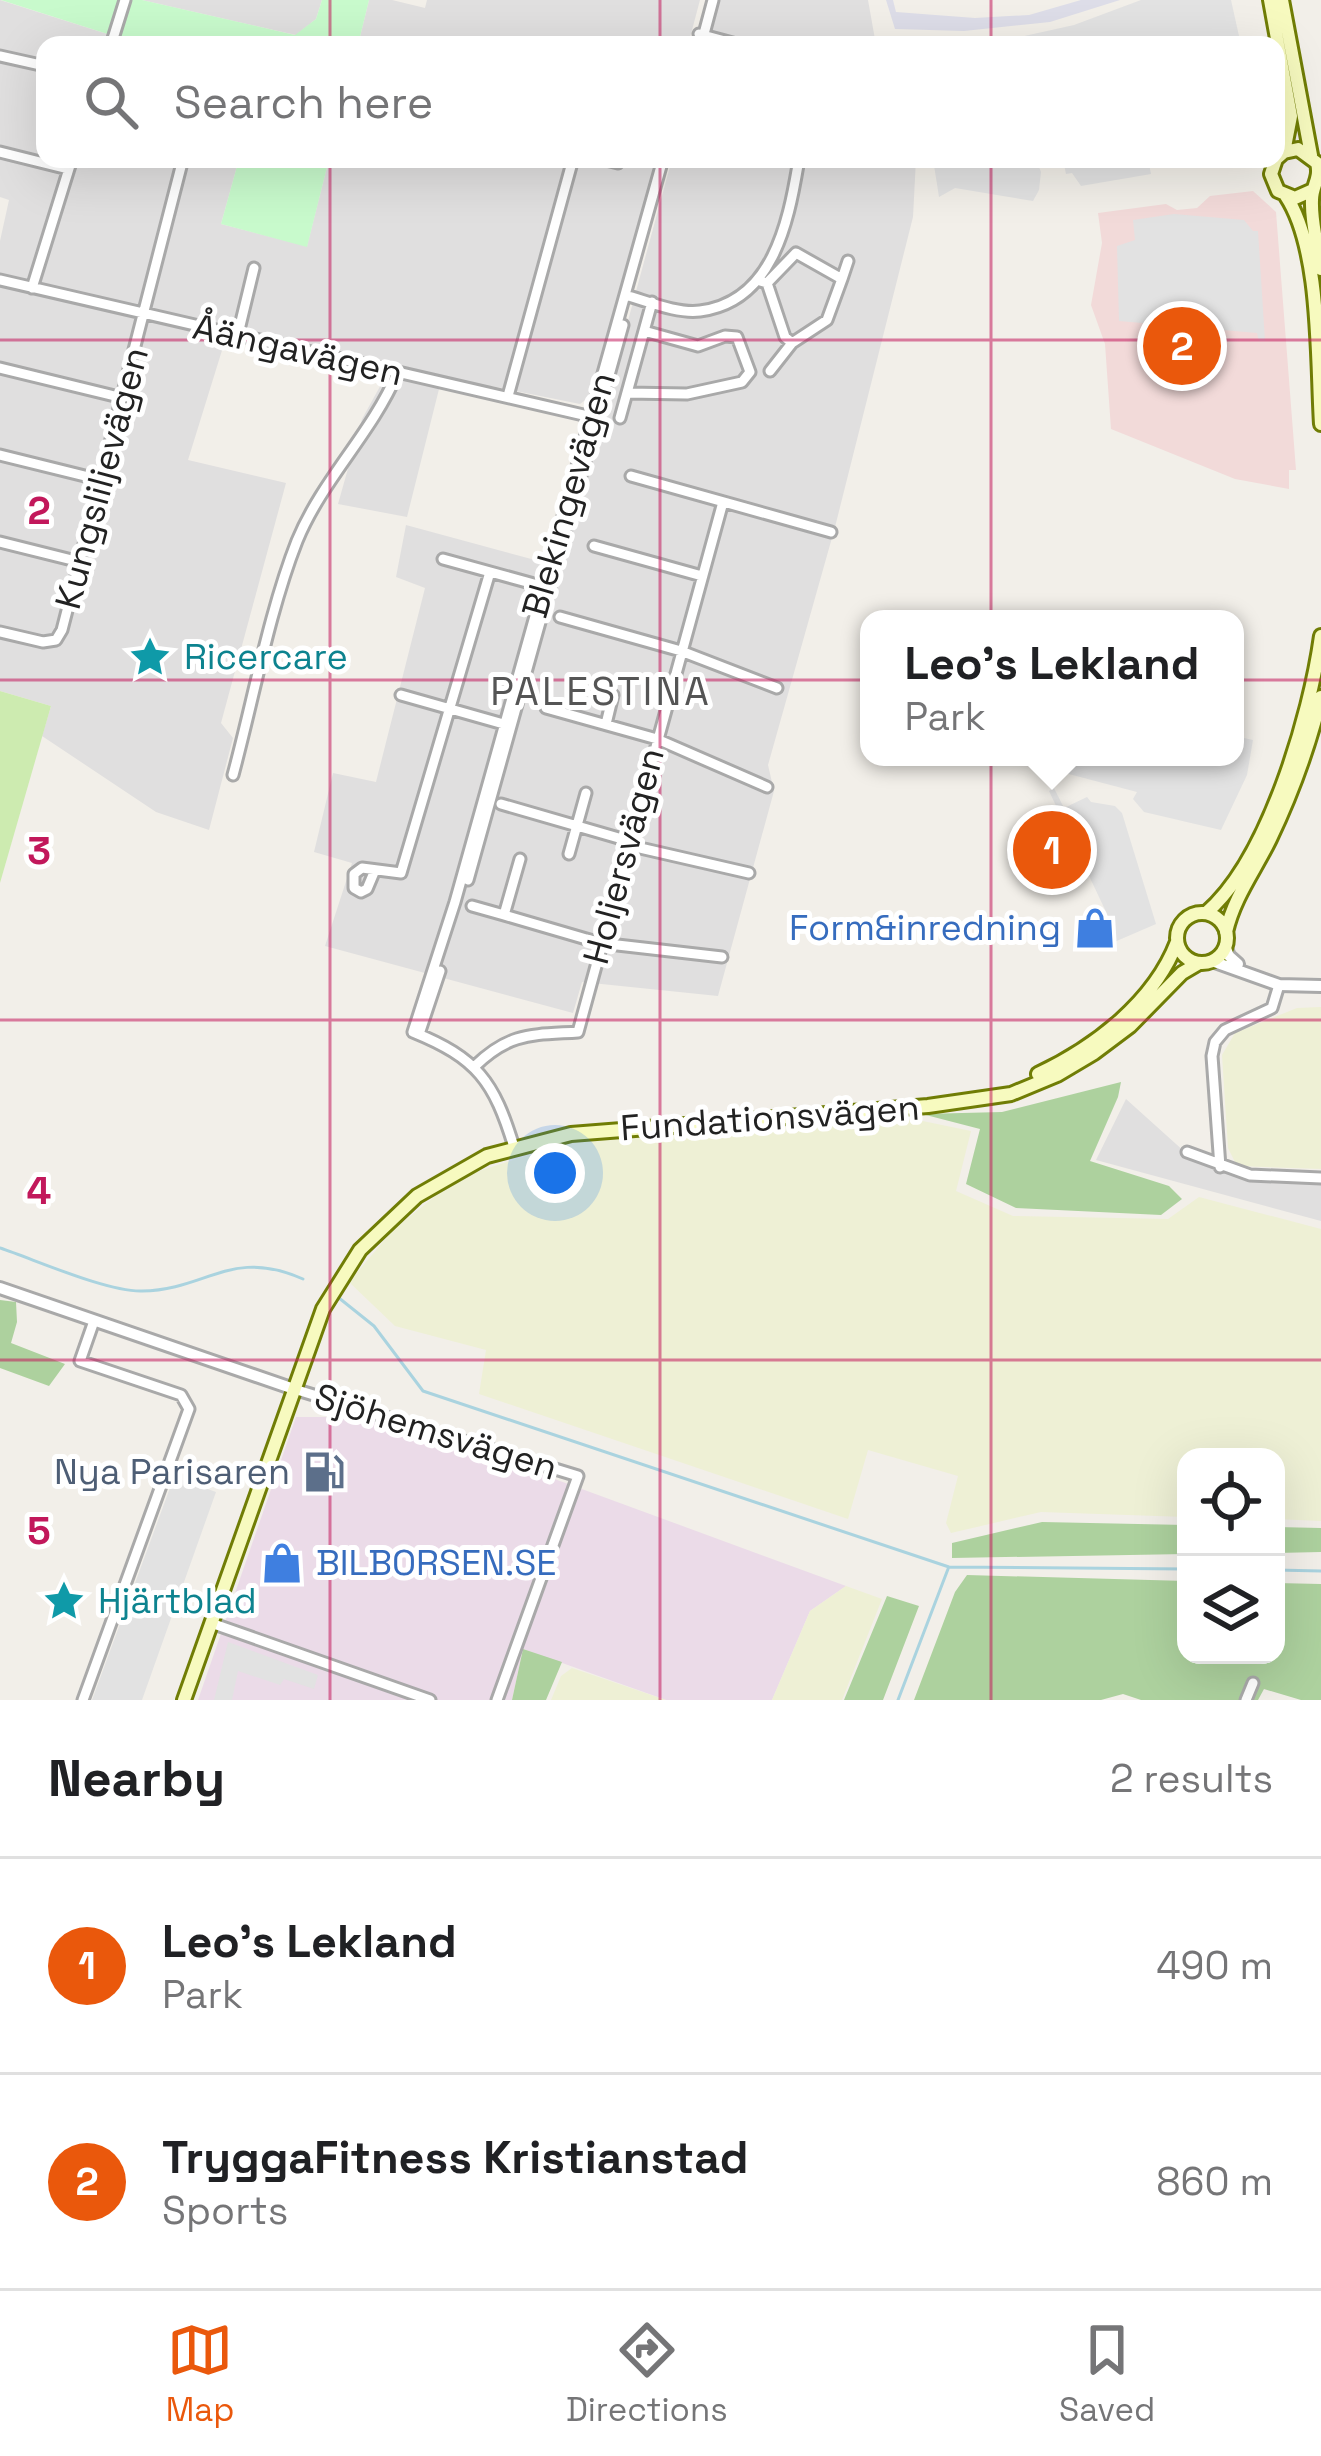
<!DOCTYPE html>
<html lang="en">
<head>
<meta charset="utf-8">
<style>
  :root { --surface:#fff; --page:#f6f6f6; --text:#202124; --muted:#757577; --line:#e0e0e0; --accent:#ea580c }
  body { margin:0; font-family:"Space Grotesk",sans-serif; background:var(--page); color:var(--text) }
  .controls { position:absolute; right:36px; bottom:36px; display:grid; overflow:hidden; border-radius:24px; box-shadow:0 12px 48px #0002 }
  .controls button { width:108px; height:108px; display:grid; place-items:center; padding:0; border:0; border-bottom:3px solid var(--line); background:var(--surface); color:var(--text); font:60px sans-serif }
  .you { position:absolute; left:555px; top:1173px; width:42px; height:42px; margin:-30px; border:9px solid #fff; border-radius:50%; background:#1a73e8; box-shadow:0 0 0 18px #1a73e833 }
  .badge { display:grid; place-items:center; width:78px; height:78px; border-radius:50%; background:var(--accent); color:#fff; font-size:39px; font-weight:700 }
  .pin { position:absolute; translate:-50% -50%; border:6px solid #fff; box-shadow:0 3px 12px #0006 }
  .popup { position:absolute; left:860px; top:610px; width:384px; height:156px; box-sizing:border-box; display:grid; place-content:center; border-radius:24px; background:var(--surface); filter:drop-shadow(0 3px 9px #0005); font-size:39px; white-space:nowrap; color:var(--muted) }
  .popup b { font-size:45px; color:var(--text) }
  .popup::after { content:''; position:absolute; left:50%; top:100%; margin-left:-24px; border:24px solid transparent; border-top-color:var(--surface) }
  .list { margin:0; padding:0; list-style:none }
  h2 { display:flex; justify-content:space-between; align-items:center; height:156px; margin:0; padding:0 48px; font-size:51px }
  h2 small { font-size:39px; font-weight:400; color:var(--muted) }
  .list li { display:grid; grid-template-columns:78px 1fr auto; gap:36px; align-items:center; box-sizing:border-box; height:216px; padding:0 48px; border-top:3px solid var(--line) }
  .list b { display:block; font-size:45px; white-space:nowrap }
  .list p { margin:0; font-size:39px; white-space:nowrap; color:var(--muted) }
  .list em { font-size:39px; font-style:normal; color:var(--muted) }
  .icon { flex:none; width:66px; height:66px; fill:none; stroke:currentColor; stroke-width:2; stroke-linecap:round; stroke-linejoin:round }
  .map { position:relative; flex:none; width:1321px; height:1700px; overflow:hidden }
  .search { position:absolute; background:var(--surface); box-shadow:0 12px 48px #0002; left:36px; right:36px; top:36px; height:132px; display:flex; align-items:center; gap:30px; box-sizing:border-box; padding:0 42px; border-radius:24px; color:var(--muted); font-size:45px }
  .sheet { height:588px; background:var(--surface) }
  nav { display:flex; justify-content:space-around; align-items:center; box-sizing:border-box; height:168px; border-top:3px solid var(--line); background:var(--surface); font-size:33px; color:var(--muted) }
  nav a { display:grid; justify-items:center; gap:6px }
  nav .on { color:var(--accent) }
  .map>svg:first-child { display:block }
  .residential { fill:#e0dfdf }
  .commercial { fill:#f2dad9 }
  .industrial { fill:#ebdbe8 }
  .farmland { fill:#eef0d5 }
  .grass { fill:#cdebb0 }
  .forest { fill:#add19e }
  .park { fill:#c8facc }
  .parking { fill:#e2e2e2 }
  .plaza { fill:#dddde8 }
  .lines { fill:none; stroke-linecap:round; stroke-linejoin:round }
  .stream { stroke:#aad3df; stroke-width:3 }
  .minor-casing { stroke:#a9a9a9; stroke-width:15 }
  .tertiary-casing { stroke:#a9a9a9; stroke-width:16 }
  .secondary-casing { stroke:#707d05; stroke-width:18 }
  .minor { stroke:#fff; stroke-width:9 }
  .tertiary { stroke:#fff; stroke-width:10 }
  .secondary { stroke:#f7fabf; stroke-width:12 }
  .grid { fill:none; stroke:#c2185b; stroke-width:3; stroke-opacity:0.55 }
  .labels { text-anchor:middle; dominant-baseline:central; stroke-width:10; stroke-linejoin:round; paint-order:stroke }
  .street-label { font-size:36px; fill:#222; stroke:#fff }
  .culture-label { font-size:36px; fill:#0d838f; stroke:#fff; text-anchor:start }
  .shop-label { font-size:36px; fill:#366cbe; stroke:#fff; text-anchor:end }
  .service-label { font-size:36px; fill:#4e5e75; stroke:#fff; text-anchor:end }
  .neighbourhood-label { font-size:39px; letter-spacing:3px; fill:#555; stroke:#fff }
  .grid-label { font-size:39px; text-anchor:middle; font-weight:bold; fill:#c2185b; stroke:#fff; stroke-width:10; stroke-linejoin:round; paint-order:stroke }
</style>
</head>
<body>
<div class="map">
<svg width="1321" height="1700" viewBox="0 0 1321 1700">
  <rect width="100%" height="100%" fill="#f2efe9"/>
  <path class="residential" d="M0,0l142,45h-97v114h194l-18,65 86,22 22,-87h328l-65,236 -12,9 -89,-18 -51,-1 -33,132 -69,-13 24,-85 26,-47 -160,-41 -40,129 98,23 -65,240 12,15 -24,92 -53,-18 -114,-76 9,-30 -51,-15v-450l9,-41 -9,-3z
    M142,0h180l-6,19 -20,16z
    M369,0h23l33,8 2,-8h273l-12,45h-330z
    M716,0h152l8,45h-172z
    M672,159h244l-3,58 -78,310 -67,238 6,26 -56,205 -136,-14 -9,31 -248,-67 27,-83 -38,-11 19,-79 43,9 49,-194 -29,-11 10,-52 155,42z
    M1126,1099l60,54 26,15 28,10 81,2v41l-225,-61z"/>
  <path class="commercial" d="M1253,191l23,21 20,258h-7v19l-54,-10 -124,-50 -6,-85 -14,-39 11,-62 -4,-30 68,-9 11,6 20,-2 13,-12z"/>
  <path class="industrial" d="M296,1417h69l165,53 316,116 -36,25 -38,89h-106l-143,-51 -11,51h-314z"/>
  <path class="farmland" d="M1321,1007v162l-84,-3 -9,-18 -6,-93 13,-22 62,-25z
    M913,1119l58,12 -15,60 57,25 155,3 31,-22 122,32v292l-45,-2v-62h-90v60l-145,-5 -90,21 -5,-10 12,-47 -90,-26 -20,69 -369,-125 7,-44 -91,-24 -46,-44 44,-52 65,-52 58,-19 60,-18 115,-11z
    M846,1586l36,13 -40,101h-70l38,-89z
    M572,1668l94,32h-115l10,-24z"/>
  <path class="grass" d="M0,691l51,15 -51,177z"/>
  <path class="forest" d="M1121,1082l-3,15 -28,64 79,25 13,13 -21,16 -145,-7 -50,-24 14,-55 -58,-15 80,-2z
    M0,1300l16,2 1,20 -6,21 54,21 -16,22 -49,-18z
    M1042,1522l144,3v29l-234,4v-15z
    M1276,1527l45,1v24l-45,1z
    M967,1575l219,6v74h90v-72l45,1v116h-20l-37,-11 -6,11h-117l-18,-6 -22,6h-187l41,-108z
    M887,1596l32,10 -36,94h-39z
    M523,1649l39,13 -16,38h-34z"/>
  <path class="park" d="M1,0h141l153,35 21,-16 6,-19h47l-11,45h-216z
    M239,159h90l-22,88 -86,-23z"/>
  <path class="parking" d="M1141,0h90l10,45h-335l-2,-9 63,4 53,-3 54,-12z
    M933,159h103l5,13 -2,18 -6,11 -78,-13 -16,9z
    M1063,159h85l3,15 -70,12 -9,-13 -6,1z
    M1174,214l70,6 9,11h5l7,110h-6l-2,-8 -138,-12 -2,-75 18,-6 -2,-20z
    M1235,736l18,4 -6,35 -26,55 -77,-18 -11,-13 4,-7 -110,-29 2,-6h206z
    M1054,788l10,20 23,-11 4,5 24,4 7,7 34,111 -44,19 -3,-5 7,-5 -67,-142z
    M174,1477l42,15 -74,208h-50z
    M228,1642l90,33 -4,14 -30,-10 -4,6 -42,-14 -6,29h-18z"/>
  <path class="plaza" d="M886,0h7l3,12 79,6 54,-3 52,-15h39l-70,22 -86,9 -69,-2z"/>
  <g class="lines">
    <path class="stream" d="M0,1248c36,12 107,44 142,43 65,-1 89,-44 161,-12
      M339,1298l35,28 49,65 526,176 237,2
      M1276,1570l45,1
      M898,1700l50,-131"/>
    <g class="minor-casing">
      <path id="minor" d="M699,34l41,11
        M111,45l14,-45
        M701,45l12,-45
        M0,56l45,10
        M0,152l68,17
        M602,159l16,4
        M842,279l6,-18
        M0,280l592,137
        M760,281l7,2 18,54 7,6 35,-23 15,-41 -46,-26 -29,30
        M32,288l40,-129
        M625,295c22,6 52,19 75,16 72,-9 88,-87 98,-146l-3,-6
        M238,334l16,-66
        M0,368l123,30
        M770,371l22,-28
        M627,393l60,1 55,-12 8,-10 -13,-35 -12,-1 -27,10 -54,-15
        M508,396l65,-237
        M620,418l32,-116
        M0,455l101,25
        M631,476l200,56
        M0,542l80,20
        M594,546l108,30
        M443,559l91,25
        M560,617l121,34 96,37
        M0,632l43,10 13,-2 6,-10 121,-471
        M401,695l106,30
        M546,708l111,31 110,48
        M606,724l7,-29
        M233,775c20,-74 36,-163 64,-234 25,-61 74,-107 100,-167
        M501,804l128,37
        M627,845l122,28
        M569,854l17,-61
        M520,859l-16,56 96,28 122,14
        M375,870l-8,19 -6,3 -7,-4v-14l8,-6 39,5 89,-301
        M468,880l155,-555
        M472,906l32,9
        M419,1034l21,-63
        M475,1066c35,-34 57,-31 103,-34l145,-530
        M514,1147c-20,-66 -37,-89 -101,-115l42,-130 208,-743
        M1187,1152l63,23 71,3
        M1220,1167l-8,-111 3,-14 10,-12 47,-22 7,-23
        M294,1389l284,87 -81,224
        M211,1623l219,77
        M83,1700l106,-291 -8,-14 -101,-34 14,-40
        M1246,1700l7,-17"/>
    </g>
    <g class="tertiary-casing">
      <path id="tertiary" d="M1225,946l4,10 9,8
        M1212,961l67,24 42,1
        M0,1288l294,101"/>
    </g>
    <g class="secondary-casing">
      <path id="secondary" d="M1270,0l21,116 -7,36
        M1282,0l29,155
        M1276,159l8,-7 14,-3 19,14c4,16 -5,22 -5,37 -1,23 6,46 9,69
        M1276,159l-5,15 7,17 17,7 18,-8
        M1286,196c35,53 31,164 35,228
        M1206,913c62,-53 104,-197 115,-277
        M1177 938a25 25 0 1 1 50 0a25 25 0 1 1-50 0Z
        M1226,932c8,-35 29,-62 44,-93 22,-46 39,-93 51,-142
        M1038,1074c57,-27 116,-72 139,-132
        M184,1700l139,-391 37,-59 57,-54 70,-40 84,-22 357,-28 83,-12 46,-19 37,-22 36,-27 52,-53 17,-10"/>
    </g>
    <use href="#minor" class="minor"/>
    <use href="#tertiary" class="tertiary"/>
    <use href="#secondary" class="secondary"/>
  </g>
  <path class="grid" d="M330,0v45M660,0v45M991,0v45M330,159v1541M660,159v1541M991,159v1541M0,340h1321M0,680h1321M0,1020h1321M0,1360h1321"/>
  <defs>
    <g id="sight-bare" transform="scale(3.24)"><path d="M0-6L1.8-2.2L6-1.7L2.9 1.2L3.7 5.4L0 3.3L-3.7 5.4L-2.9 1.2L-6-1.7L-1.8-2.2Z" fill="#0f9aa8" stroke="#fff" stroke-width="2.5" paint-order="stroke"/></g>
    <g id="shop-bare" transform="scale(3.24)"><path d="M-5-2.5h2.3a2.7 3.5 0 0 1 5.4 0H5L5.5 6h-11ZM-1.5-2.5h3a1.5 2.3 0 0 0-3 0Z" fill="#3f7fe0" stroke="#fff" stroke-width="2.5" paint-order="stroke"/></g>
    <g id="fuel-bare" transform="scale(3.24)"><path d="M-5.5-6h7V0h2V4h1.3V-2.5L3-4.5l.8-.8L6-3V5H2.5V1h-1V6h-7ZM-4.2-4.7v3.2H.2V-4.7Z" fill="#5c6f8a" stroke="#fff" stroke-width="2.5" paint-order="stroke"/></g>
  </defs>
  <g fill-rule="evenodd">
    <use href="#sight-bare" x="150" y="657"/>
    <use href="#shop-bare" x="1095" y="928"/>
    <use href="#fuel-bare" x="324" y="1472"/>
    <use href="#shop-bare" x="282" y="1563"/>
    <use href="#sight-bare" x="64" y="1601"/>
  </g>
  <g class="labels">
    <g class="street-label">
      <text transform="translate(298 350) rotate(13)">Åängavägen</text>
      <text transform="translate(102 478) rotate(-75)">Kungsliljevägen</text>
      <text transform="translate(569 495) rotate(-74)">Blekingevägen</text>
      <text transform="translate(624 856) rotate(-75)">Holjersvägen</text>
      <text transform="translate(770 1118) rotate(-4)">Fundationsvägen</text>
      <text transform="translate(436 1432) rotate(17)">Sjöhemsvägen</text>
    </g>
    <g class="culture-label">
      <text x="184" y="657">Ricercare</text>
      <text x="98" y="1601">Hjärtblad</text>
    </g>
    <g class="shop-label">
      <text x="1061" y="928">Form&amp;inredning</text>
      <text x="316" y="1563" text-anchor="start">BILBORSEN.SE</text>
    </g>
    <g class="service-label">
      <text x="290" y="1472">Nya Parisaren</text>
    </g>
    <g class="neighbourhood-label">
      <text x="601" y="691">PALESTINA</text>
    </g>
  </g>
  <g class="grid-label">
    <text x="39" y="524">2</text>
    <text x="39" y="864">3</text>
    <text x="39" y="1204">4</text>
    <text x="39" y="1544">5</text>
  </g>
</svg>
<div class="controls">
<button><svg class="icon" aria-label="locate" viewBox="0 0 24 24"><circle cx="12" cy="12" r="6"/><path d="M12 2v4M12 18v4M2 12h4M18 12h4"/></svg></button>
<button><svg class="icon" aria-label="layers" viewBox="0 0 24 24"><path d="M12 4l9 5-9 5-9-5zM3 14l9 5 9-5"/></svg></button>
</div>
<div class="you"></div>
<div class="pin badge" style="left:1052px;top:850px">1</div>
<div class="popup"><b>Leo's Lekland</b>Park</div>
<div class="pin badge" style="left:1182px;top:346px">2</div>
<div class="search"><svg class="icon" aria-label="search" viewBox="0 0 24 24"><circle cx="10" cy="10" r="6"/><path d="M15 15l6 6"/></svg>Search here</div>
</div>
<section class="sheet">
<h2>Nearby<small>2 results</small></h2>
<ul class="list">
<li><span class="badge">1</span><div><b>Leo's Lekland</b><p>Park</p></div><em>490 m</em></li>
<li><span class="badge">2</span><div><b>TryggaFitness Kristianstad</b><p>Sports</p></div><em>860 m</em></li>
</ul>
</section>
<nav>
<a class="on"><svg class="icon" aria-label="map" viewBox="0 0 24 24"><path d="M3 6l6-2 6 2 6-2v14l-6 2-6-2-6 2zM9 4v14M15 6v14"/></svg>Map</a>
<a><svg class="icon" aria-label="directions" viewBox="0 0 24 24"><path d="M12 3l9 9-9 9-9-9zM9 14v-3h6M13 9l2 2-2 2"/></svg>Directions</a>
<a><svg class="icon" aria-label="saved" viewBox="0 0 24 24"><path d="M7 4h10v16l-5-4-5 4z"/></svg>Saved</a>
</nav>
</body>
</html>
